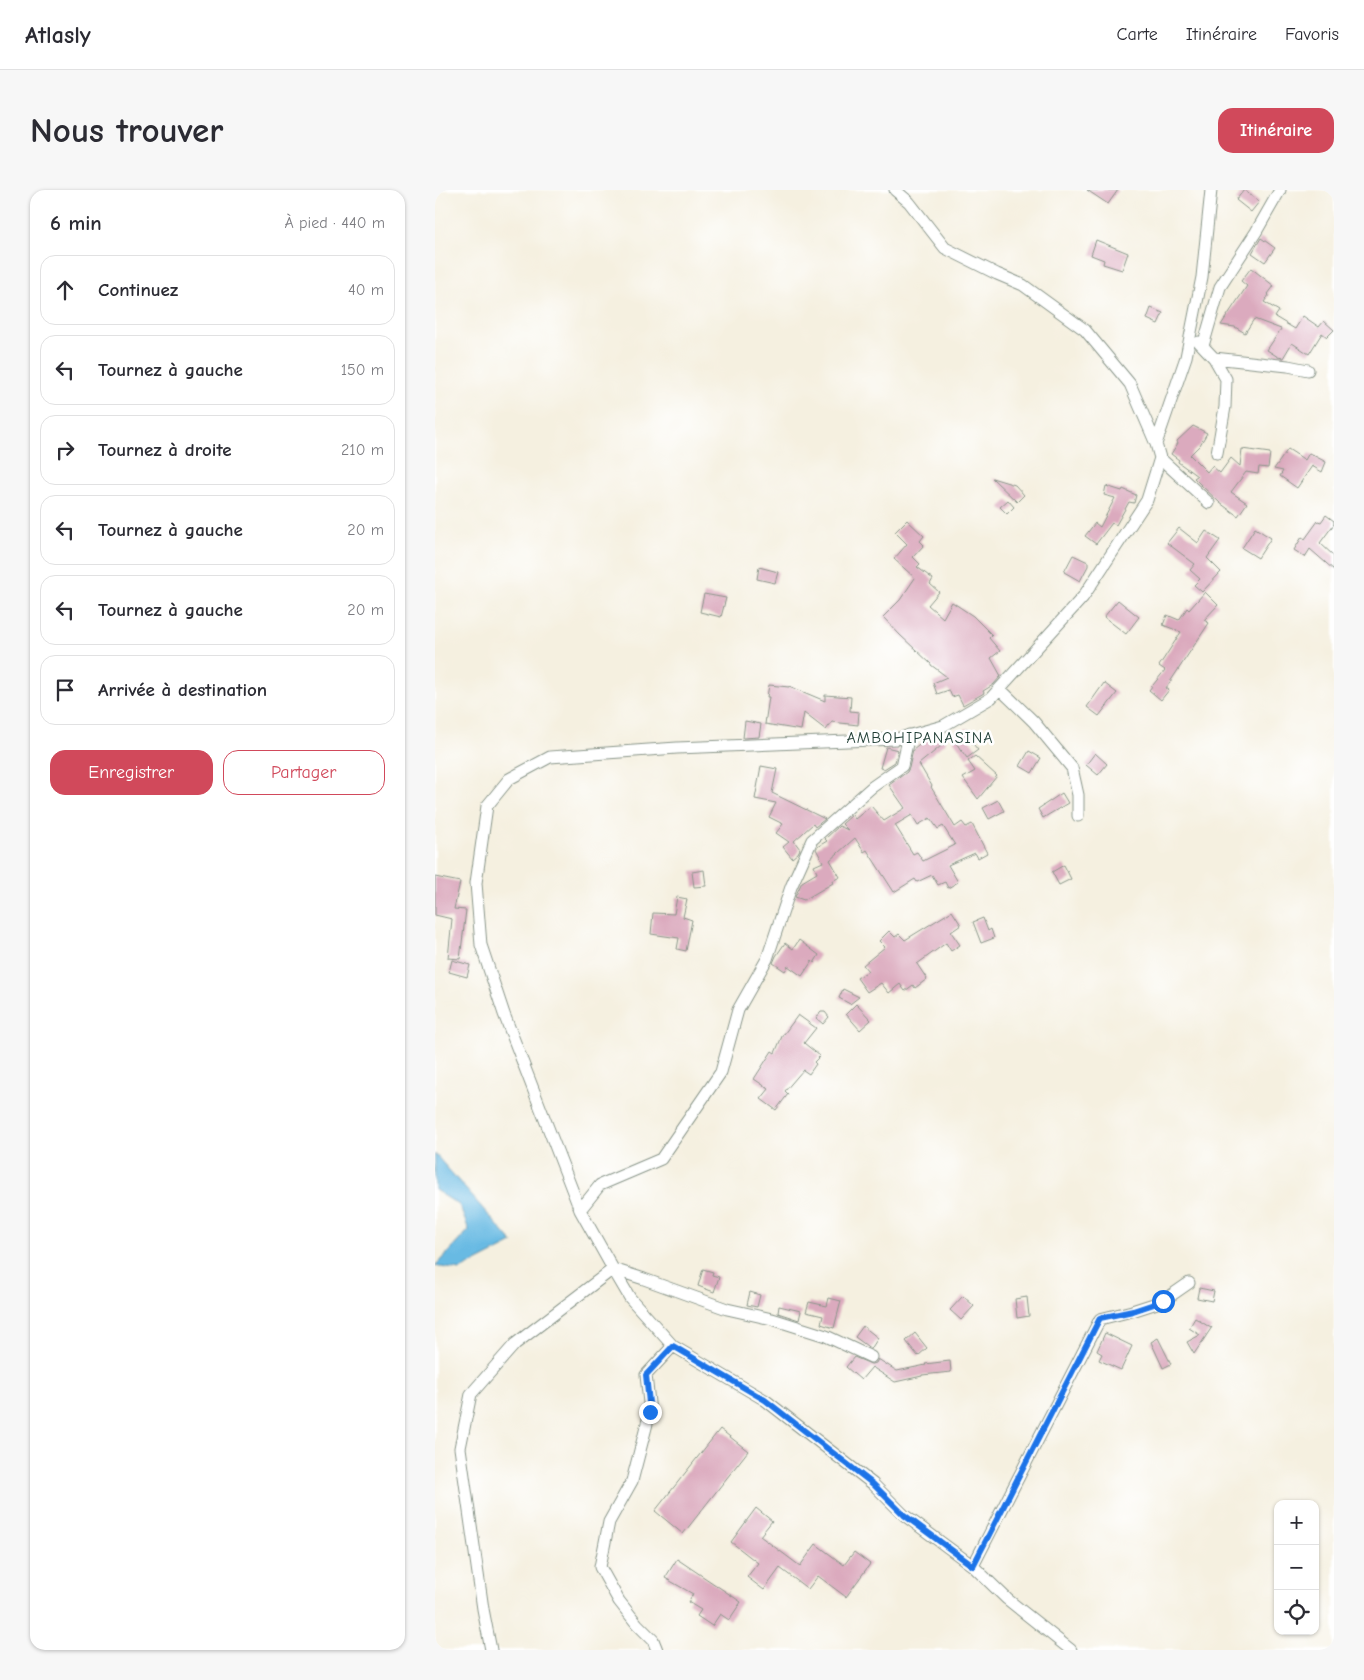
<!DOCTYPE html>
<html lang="fr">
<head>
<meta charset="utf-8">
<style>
  :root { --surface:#fff; --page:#f7f7f7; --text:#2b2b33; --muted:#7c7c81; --line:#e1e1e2; --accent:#d1495b }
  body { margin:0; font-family:"Comic Neue",sans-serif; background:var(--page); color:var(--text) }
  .controls { position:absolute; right:15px; bottom:15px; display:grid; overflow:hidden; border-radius:10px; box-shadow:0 1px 4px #0004 }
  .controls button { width:45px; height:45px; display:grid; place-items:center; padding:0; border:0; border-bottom:1px solid var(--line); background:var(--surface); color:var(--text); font:25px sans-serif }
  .stop { position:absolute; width:15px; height:15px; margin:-11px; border:4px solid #1a73e8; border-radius:50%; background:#fff }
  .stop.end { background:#1a73e8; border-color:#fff; box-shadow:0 1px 5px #0008 }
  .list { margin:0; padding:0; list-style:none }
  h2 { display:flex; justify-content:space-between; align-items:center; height:65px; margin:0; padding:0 20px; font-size:21px }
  h2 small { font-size:16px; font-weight:400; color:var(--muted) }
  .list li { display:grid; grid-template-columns:32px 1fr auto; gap:15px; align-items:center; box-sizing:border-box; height:70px; margin:0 10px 10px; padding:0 10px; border:1px solid var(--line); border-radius:15px }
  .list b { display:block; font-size:19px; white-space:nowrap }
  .list em { font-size:16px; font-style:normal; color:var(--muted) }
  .actions { display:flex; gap:10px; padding:15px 20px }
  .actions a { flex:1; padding:11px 0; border:1px solid var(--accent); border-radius:15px; text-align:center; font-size:18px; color:var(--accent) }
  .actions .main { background:var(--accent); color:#fff }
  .icon { flex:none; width:28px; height:28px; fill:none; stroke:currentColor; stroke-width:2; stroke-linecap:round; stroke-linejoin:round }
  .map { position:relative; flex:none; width:899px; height:1460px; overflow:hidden; border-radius:15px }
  header { display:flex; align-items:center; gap:30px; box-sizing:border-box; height:70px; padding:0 25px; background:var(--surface); border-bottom:1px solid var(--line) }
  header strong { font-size:24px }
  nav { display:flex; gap:28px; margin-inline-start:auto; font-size:18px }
  .intro { display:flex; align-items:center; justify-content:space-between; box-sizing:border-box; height:120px; padding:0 30px }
  h1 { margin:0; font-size:35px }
  .button { padding:12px 22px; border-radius:15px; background:var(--accent); color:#fff; font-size:18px; font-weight:700 }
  main { display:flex; gap:30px; padding:0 30px }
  aside { flex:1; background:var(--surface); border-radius:15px; box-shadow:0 1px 4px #0004 }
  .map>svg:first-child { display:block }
  .water { fill:#67bae3; stroke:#437c8c }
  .building { fill:#dbaabe; fill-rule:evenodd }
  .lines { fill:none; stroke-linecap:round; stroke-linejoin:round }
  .minor-casing { stroke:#8a968a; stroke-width:13 }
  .minor { stroke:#fff; stroke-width:11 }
  .route { stroke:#1a73e8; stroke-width:6 }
  .labels { text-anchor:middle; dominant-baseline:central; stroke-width:5; stroke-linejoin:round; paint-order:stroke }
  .quarter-label { font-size:16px; letter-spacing:1px; fill:#1f3d34; stroke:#fff }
</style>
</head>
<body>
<header>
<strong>Atlasly</strong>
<nav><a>Carte</a><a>Itinéraire</a><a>Favoris</a></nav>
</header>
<div class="intro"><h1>Nous trouver</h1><a class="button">Itinéraire</a></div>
<main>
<aside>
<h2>6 min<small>À pied · 440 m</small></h2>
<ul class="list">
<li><svg class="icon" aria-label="ahead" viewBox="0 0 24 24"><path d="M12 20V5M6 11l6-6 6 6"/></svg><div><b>Continuez</b></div><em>40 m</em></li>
<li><svg class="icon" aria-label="left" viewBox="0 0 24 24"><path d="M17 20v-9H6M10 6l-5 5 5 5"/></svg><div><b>Tournez à gauche</b></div><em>150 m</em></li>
<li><svg class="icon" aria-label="right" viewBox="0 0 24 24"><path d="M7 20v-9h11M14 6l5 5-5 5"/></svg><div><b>Tournez à droite</b></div><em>210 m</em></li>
<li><svg class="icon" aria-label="left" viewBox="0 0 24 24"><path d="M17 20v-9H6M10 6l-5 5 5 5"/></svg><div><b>Tournez à gauche</b></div><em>20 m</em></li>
<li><svg class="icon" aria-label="left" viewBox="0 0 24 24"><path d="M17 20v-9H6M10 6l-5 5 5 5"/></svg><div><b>Tournez à gauche</b></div><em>20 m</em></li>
<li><svg class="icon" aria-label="arrive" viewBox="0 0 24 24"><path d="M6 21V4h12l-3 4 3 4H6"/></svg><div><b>Arrivée à destination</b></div></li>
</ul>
<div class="actions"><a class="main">Enregistrer</a><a>Partager</a></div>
</aside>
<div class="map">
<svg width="899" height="1460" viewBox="0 0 899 1460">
  <rect width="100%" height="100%" fill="#fff"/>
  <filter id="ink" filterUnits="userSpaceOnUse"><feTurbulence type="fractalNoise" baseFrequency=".02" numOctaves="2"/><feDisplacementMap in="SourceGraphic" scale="10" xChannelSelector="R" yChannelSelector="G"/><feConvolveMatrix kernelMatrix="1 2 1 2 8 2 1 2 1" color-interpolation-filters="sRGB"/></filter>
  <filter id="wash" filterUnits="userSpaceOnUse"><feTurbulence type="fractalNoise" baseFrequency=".0096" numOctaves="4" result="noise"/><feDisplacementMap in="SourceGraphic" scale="20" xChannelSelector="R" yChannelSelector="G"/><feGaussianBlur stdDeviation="1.12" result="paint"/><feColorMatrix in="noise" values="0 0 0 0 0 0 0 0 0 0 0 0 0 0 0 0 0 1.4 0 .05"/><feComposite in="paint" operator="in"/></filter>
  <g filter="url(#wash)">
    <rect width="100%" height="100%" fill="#f5f0e0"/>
    <path class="water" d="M0,964l78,89 -53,27 -25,-4 34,-36 -10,-25 -24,-15z"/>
    <g id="blocks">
      <path class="building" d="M652,0h31l-10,14z
        M809,0l15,12 -8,10 -15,-12z
        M826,48l14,10 -10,14 -13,-9z
        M661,50l32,13 -6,17 -19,-6 1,-4 -13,-5z
        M816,78l23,18 -6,8 1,1 -5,7 15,9 -4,6 20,12 8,-13 16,11 5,-6 10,9 -7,7 -5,-4 -13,21 -17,-11 -9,15 -5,-1 -11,-7 14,-21 -27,-10 -9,14 -10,-6 -14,-2 26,-39 -6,-5z
        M716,118l12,5 -5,11 -11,-5z
        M758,236l14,7 -7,12 -10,10 17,17 5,-6 8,7 11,-15 9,8 2,-17 28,4 -2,15 -9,-1 -1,7 -12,-2 -15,20 16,11 -9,13 -18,-13 -20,-19 -6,-6 3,-2 -19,-14 1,-2 -8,-6 7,-11 -1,-2z
        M853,259l17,11 4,-7 17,9 -4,10 -10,-6 -15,22 -17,-12 3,-5 -9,-2z
        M557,288l23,7 9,10 -7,7z
        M671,296l16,5 1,-2 13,6 -2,8 -5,-1 -13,23 -4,-2 -16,21 -11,-8 10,-13 5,4 15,-29 -11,-3z
        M573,310l6,7 -7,7 -7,-7z
        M891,325l8,6v3l-14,19 14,13v14l-24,-21 -5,8 -11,-7 8,-13 3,2 13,-18 3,1z
        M472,330l17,16 -4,5 4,4 -11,12 7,7 -3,3 16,12 -3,5 9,8 -11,13 15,13 9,-16 21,14 19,19 -3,3 11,13 -9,7 10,18 -8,9 -10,6 1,2 -21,12 -5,-10 -6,2 -3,-7 -12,4 -4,-11 14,-6 -16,-12v-1l-31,-29 -17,-18 17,-17 15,-22 -21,-19 13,-15 -12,-12z
        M744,338l19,15 8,-12 14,9 -13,18 14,14 -19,20 -8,-7 6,-6 -10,-9 5,-6 -28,-21z
        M820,338l16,10 -13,20 -16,-10z
        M638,365l15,7v4l-8,15 -16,-9z
        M324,377l19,5 -3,11 -18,-4z
        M770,402l13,13 -14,15 5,3 -43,65 3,2 -8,10 -12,-10 16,-20 -6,-4 22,-34 -18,-7 4,-10 12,5 8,-12 2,2z
        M269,404l22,4 -5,19 -21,-5z
        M683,410l21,17 -13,17 -22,-17z
        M669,493l13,10 -18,23 -12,-9z
        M334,495l20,2v-1l36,15v-6l26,2 -1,14 9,1 -1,13 -26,-3 -6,8 -22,-17 -3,17 -36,-6 4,-27h-2z
        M310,531l16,3 -2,13 -16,1z
        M532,538l6,9 -4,2 9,11 -11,8 -14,-19z
        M505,545l6,7 -27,22 13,22 -1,1 24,40 7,-5 4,5 6,-3 15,29 -9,5 -3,-5 -27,12 10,17 -10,6 -3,-6 -7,3 -6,-10 -15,7 -2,-3 -21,13 -27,-42 -3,2 -9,-14 -25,22 10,17 -8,4 1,2 -29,17 -9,-3 7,-15 15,-9 -3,-7 9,-4 -7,-13 1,-2 10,-6 -2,-2 14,-13 9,4 -6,-6 10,-9 3,4 16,-13 13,15 21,-13 -16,-23 18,-13 2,-4 4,-18 15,-12zM477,625l6,10 12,-7 8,11 5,-3 12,19 -32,16 -6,-9 -4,2 -18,-29z
        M451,557l12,3 -3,12 -11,7 -4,-1z
        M594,561l12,7 -9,15 -12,-7z
        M660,563l12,11 -9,11 -12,-10z
        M540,566l22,20 -19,23 -15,-21 12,-7 -7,-10z
        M326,576l16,3 -5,24 53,26 -10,8 -2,-3 -19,17 6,8 -2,4 -6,5 -9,-11 6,-5 -13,-9 7,-9 -14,-7 7,-14 -21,-4z
        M627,603l6,10 -25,15 -5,-9z
        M563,610l6,11 -15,8 -6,-11z
        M629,675l7,14 -12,6 -7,-13z
        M269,680l2,16 -12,1 -2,-15z
        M0,687l25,5 -6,27 12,1 -6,49 -12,-1 4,-39 -17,-4z
        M242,707l10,2 -4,18 9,3 -6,31 -9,-2 2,-11 -28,-4 2,-21 21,1z
        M517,721l9,14 -10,7 9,13 -9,6 -5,-8 -29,21 10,15 -12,9 -2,-3 -8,6 -5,-7 -11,9 -8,-10 -14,9 -10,-14 11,-7 -5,-6 22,-18 -6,-6 10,-10 6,6 4,-3 6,6z
        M548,728l5,13 3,-2 3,9 -13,5 -8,-21z
        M364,750l20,15 -5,8 -2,-2 -10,15 -14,-10 -3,5 -12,-8 3,-7 9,-13 8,6z
        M17,770l18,5 -3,12 -18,-5z
        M408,799l16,8 -9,7 -11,-6z
        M421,814l15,16 -11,10 -14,-16z
        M386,822h4l4,5 -6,7 -7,-6z
        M363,825l18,13 -12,15 16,13 -6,6 2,2 -7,10 -6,-4 -18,21 3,3 -12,16 -15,-11 8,-10 -15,-10 18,-28 3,2 8,-19h1z
        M268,1079l10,3 -1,3 7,2 -5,15 -16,-6z
        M764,1098l15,3 -2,10 -15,-3z
        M315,1102l10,3 -3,12 -10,-2z
        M528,1106l11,10 -13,14 -11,-10z
        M592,1107l2,19 -12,2 -2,-19z
        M394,1108l12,3 -7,27 -13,-4 2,-8 -17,-4 3,-10 18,4z
        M344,1116l22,5 -2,9 -21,-7z
        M760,1128l16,10 1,-1 -18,27 -7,-12 13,-7 -11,-7z
        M428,1136l15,12 -7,11 -16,-12z
        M480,1143l12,15 -9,8 -12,-15z
        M670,1143l27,13 -11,24 -22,-10 3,-6 -5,-3z
        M723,1148l13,26 -8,4 -12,-26z
        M419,1167l17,7 5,-1 2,-4 19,12 29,-6 -1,-1 25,-3 1,11 -29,3v1l-27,6 -23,-15 -11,13 -15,-13z
        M285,1239l28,22 -65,83 -28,-23z
        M321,1318l16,13 -12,15 40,30 16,-22 28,21 10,-13 16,12 -24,33 -28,-21 -10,13 -28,-21 -16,22 -17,-13 11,-14 -27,-21z
        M242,1369l64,43 -12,18 -9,-6 -8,12 -15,-10 4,-6 -13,-8 5,-8 -28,-16z"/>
    </g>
  </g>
  <g filter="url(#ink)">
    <use href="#blocks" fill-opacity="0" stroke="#8a968a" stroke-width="1"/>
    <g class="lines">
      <g class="minor-casing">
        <path id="minor" d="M460,0l14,12 36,46 52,26 26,11 62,45 45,54 26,60
          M764,152l15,16 74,8 20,4
          M768,156l17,-59 36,-55 24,-42
          M779,168l12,21 -1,28 -8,46
          M725,268l49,45
          M565,499l34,33 38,46 6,27v21
          M145,1020l20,-25 61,-26 60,-87 17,-62 29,-51 24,-72 21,-47 60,-53 30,-21 7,-31
          M178,1079l17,29 43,48 92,54 108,84 31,31 69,51 34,33 64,51
          M178,1079l31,10 83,30 45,10 54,17 45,21
          M538,1376l127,-247 32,-8 31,-10 26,-18
          M56,1460l-8,-41 -23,-161 11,-54 44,-50 98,-75 -33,-59 -76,-196 -23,-69 -5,-62 11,-77 22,-27 41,-22 127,-9 219,-9 47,-13 48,-28 92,-101 64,-97 13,-42 -4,-14 30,-87 16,-80 9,-87
          M222,1460l-4,-10 -16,-16 -18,-23 -19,-34 9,-45 23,-41 18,-69 -4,-37 27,-29"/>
      </g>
      <use href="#minor" class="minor"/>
    </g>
  </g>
  <g class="lines" filter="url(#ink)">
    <path class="route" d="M215,1222l-4,-37 27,-29 92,54 108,84 31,31 69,51 127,-248 33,-7 30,-10"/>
  </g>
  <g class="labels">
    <g class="quarter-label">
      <text x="485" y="548">AMBOHIPANASINA</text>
    </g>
  </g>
</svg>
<div class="controls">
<button>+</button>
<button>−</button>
<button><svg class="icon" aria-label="locate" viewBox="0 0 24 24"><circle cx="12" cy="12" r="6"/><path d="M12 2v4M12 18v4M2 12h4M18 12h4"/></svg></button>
</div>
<div class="stop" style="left:728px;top:1111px"></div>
<div class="stop end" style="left:215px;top:1222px"></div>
</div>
</main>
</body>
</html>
